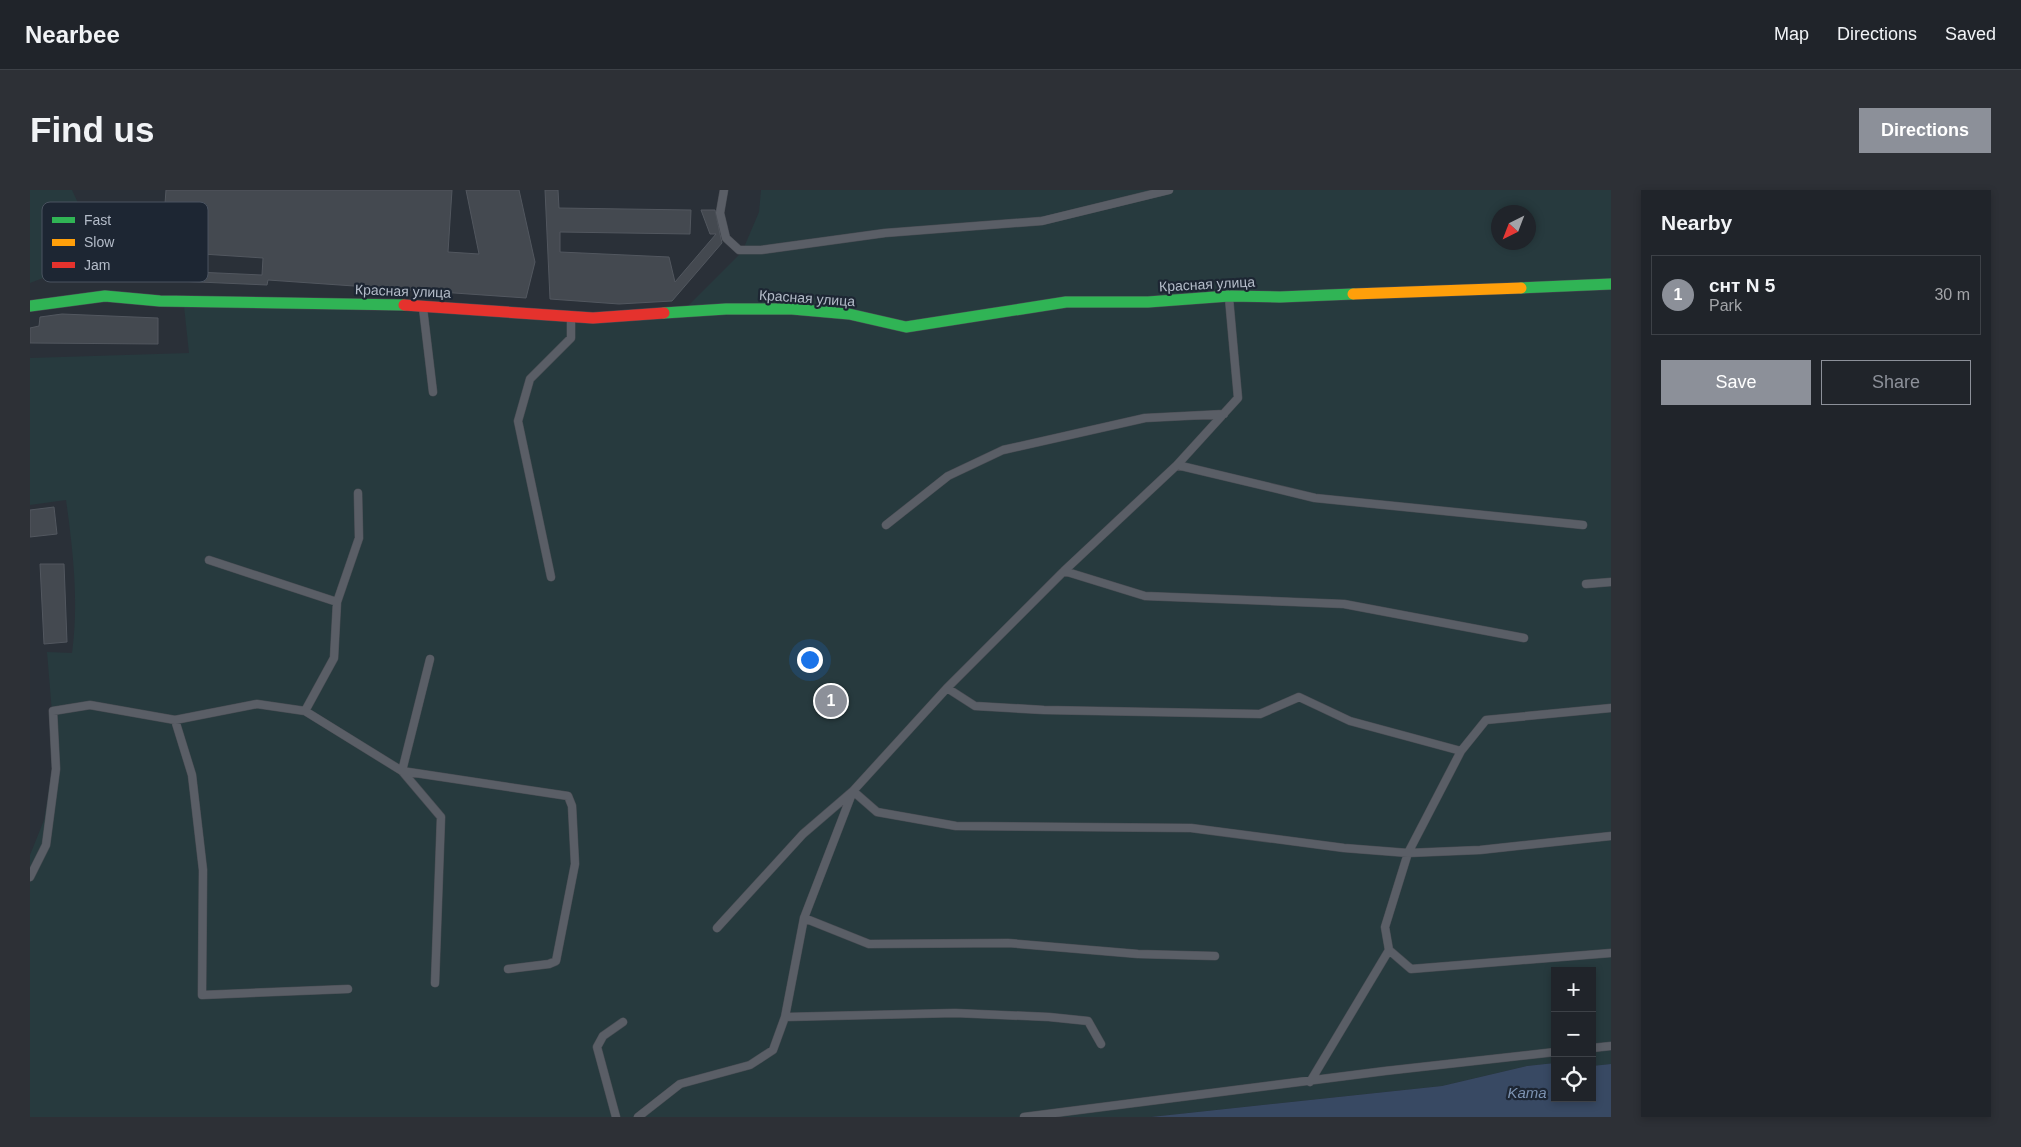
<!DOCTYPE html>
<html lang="en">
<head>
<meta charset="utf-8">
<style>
  :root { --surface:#20242a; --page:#2d3036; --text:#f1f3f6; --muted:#a2a4a8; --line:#3d4147; --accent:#8c9099 }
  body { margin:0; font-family:Arial,sans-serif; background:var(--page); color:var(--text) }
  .controls { position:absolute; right:15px; bottom:15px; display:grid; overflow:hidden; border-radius:0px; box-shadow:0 2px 8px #0003 }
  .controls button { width:45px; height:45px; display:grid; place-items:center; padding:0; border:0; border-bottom:1px solid var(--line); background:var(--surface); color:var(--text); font:25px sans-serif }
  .compass { position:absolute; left:1461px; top:15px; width:45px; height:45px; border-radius:50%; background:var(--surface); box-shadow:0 2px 8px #0003; rotate:222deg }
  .you { position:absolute; left:779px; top:469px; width:18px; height:18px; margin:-12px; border:4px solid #fff; border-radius:50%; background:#1a73e8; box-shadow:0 0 0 8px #1a73e833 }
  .badge { display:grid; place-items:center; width:32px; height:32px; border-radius:50%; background:var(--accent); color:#fff; font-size:16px; font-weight:700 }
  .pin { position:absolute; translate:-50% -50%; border:2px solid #fff; box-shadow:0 1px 5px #0006 }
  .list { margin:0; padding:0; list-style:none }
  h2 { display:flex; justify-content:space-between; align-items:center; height:65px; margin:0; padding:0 20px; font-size:21px }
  h2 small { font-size:16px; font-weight:400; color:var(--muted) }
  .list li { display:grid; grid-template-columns:32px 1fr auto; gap:15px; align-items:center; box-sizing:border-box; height:80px; margin:0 10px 10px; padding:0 10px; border:1px solid var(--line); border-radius:0px }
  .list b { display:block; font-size:19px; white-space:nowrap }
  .list p { margin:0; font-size:16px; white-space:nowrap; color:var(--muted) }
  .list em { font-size:16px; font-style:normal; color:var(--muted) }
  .actions { display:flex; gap:10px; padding:15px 20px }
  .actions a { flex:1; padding:11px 0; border:1px solid var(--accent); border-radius:0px; text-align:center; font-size:18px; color:var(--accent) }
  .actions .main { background:var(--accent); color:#fff }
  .icon { flex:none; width:28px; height:28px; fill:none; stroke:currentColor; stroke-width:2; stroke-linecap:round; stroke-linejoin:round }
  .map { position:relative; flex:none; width:1581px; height:927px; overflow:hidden; border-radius:0px }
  header { display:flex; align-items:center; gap:30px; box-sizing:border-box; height:70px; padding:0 25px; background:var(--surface); border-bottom:1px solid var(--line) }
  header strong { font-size:24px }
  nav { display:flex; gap:28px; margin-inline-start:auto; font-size:18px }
  .intro { display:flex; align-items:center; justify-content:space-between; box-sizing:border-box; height:120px; padding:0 30px }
  h1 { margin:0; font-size:35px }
  .button { padding:12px 22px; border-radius:0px; background:var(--accent); color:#fff; font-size:18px; font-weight:700 }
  main { display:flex; gap:30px; padding:0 30px }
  aside { flex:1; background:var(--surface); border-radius:0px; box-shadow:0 2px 8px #0003 }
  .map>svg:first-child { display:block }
  .green { fill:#273a3e; fill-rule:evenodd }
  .water { fill:#384963 }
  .building { fill:#444950; stroke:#52575f }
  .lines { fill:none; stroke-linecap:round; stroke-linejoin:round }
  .lane-casing { stroke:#484c53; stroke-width:9 }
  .fast-casing { stroke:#484c53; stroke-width:12 }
  .slow-casing { stroke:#484c53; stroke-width:12 }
  .jam-casing { stroke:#484c53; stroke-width:12 }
  .lane { stroke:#5a5e66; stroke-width:8 }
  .fast { stroke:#30b455; stroke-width:11 }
  .slow { stroke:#ff9f0a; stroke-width:11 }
  .jam { stroke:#e5322d; stroke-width:11 }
  .labels { text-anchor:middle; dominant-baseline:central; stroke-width:4.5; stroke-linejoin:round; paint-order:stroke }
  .street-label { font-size:14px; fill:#b4bcc9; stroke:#1d2633 }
  .water-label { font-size:15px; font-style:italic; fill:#7c92b1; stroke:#1d2633 }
  .key { fill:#1d2633; stroke:#4a5360; stroke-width:1 }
  .key-label { font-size:14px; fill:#b4bcc9 }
</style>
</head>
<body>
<header>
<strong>Nearbee</strong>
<nav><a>Map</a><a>Directions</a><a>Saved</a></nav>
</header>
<div class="intro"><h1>Find us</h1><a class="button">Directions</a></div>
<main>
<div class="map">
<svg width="1581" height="927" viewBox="0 0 1581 927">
  <rect width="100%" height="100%" fill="#2a3038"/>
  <path class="green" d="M0,0h42l33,72 -54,13 -21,8z
    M731,0h850v874l-19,2v-95h-37v92l-28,3 -85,20 -291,31h-1121v-262l14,-35 11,-71 -8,-97 25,1c7,-51 1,-103 -6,-153l-36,5v-147l159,-5 -5,-47 492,12 66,-66 17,-40zM1468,22h30v30h-30z"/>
  <path class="water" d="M1525,873v35h37v-32l19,-2v53h-460l291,-31 85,-20z"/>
  <path class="building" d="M136,0h286l-4,62 31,2 -13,-64h53l16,72 -9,36 -258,-18 -1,5 -91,-4 -2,-10 88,4 1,-17 -91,-6 -7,8 -3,-16z
    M515,0h13l1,18 132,2 -1,24 -130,-2v20l109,5 6,25 41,-48h-6l-9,-24h14l7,33 -50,58 -53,3 -69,-5z
    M32,124l96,4v26l-128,-1v-15l9,-2 1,-9z
    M24,317l3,27 -27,3v-27z
    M10,374h24l3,78 -23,2z"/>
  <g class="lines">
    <g class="lane-casing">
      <path id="lane" d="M694,0l-4,23 6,25 13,12h22l124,-17 157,-12 127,-31
        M393,118l10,84
        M1147,275l138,33 268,27
        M856,335l62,-49 55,-26 142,-32 79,-4
        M179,370l128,42
        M1034,381l81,25 199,8 180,34
        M521,387l-33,-156 12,-42 41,-41v-21
        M1556,394l25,-2
        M400,469l-28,112 166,25 4,10 3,58 -19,97 -7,3 -41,5
        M917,498l28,18 69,4 216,4 39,-17 51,24 111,30
        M1581,518l-125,12 -25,31 -53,102 -23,74 4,23 22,19 200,-16
        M275,521l29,-53 3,-56 22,-64 -1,-45
        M145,530l17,55 11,95 -1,125 146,-6
        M0,687l16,-32 10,-76 -3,-58 37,-6 85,15 82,-16 48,7 97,60 39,46 -6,166
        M774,728l65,26 139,-1 130,11 77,2
        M687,738l86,-94 50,-43 24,21 79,14 235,2 153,20 64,5 72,-3 131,-14
        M755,827l170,-4 94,4 39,4 13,23
        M1562,858l19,-2
        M1280,892l79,-132
        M586,927l-19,-70 6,-11 20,-14
        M608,927l42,-33 70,-19 23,-15 12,-33 19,-99 49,-127 94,-103 117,-117 113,-106 61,-67 -9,-100
        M994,927l361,-46 170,-19"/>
    </g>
    <g class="fast-casing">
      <path id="fast" d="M1491,98l90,-4
        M0,116l75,-10 55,5 244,4
        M634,123l62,-4h66l57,5 57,13 160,-25h82l81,-6 51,1 73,-3"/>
    </g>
    <g class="slow-casing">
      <path id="slow" d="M1323,104l168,-6"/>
    </g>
    <g class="jam-casing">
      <path id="jam" d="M374,115l189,13 71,-5"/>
    </g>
    <use href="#lane" class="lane"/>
    <use href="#fast" class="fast"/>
    <use href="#slow" class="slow"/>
    <use href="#jam" class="jam"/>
  </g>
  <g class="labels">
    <g class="street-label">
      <text transform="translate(1177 94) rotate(-3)">Красная улица</text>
      <text transform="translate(373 101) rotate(2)">Красная улица</text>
      <text transform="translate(777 108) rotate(4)">Красная улица</text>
    </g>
    <g class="water-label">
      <text x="1497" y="902">Kama</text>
    </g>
  </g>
  <rect x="12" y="12" width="166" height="80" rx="8" class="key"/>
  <rect x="22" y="27" width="23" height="6" fill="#30b455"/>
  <rect x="22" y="49" width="23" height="7" fill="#ff9f0a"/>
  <rect x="22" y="72" width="23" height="6" fill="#e5322d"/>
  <g class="key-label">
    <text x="54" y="35">Fast</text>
    <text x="54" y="57">Slow</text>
    <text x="54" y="80">Jam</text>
  </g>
</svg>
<div class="controls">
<button>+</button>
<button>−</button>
<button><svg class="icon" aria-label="locate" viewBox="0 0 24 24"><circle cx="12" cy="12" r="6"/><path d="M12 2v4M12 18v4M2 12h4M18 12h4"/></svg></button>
</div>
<svg class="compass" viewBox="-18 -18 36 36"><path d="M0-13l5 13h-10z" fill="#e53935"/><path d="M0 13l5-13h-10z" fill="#a2a4a8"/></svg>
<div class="you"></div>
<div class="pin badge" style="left:801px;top:511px">1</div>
</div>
<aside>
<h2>Nearby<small></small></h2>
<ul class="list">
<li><span class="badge">1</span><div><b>снт N 5</b><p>Park</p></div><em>30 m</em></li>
</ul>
<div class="actions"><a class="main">Save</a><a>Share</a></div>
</aside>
</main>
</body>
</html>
